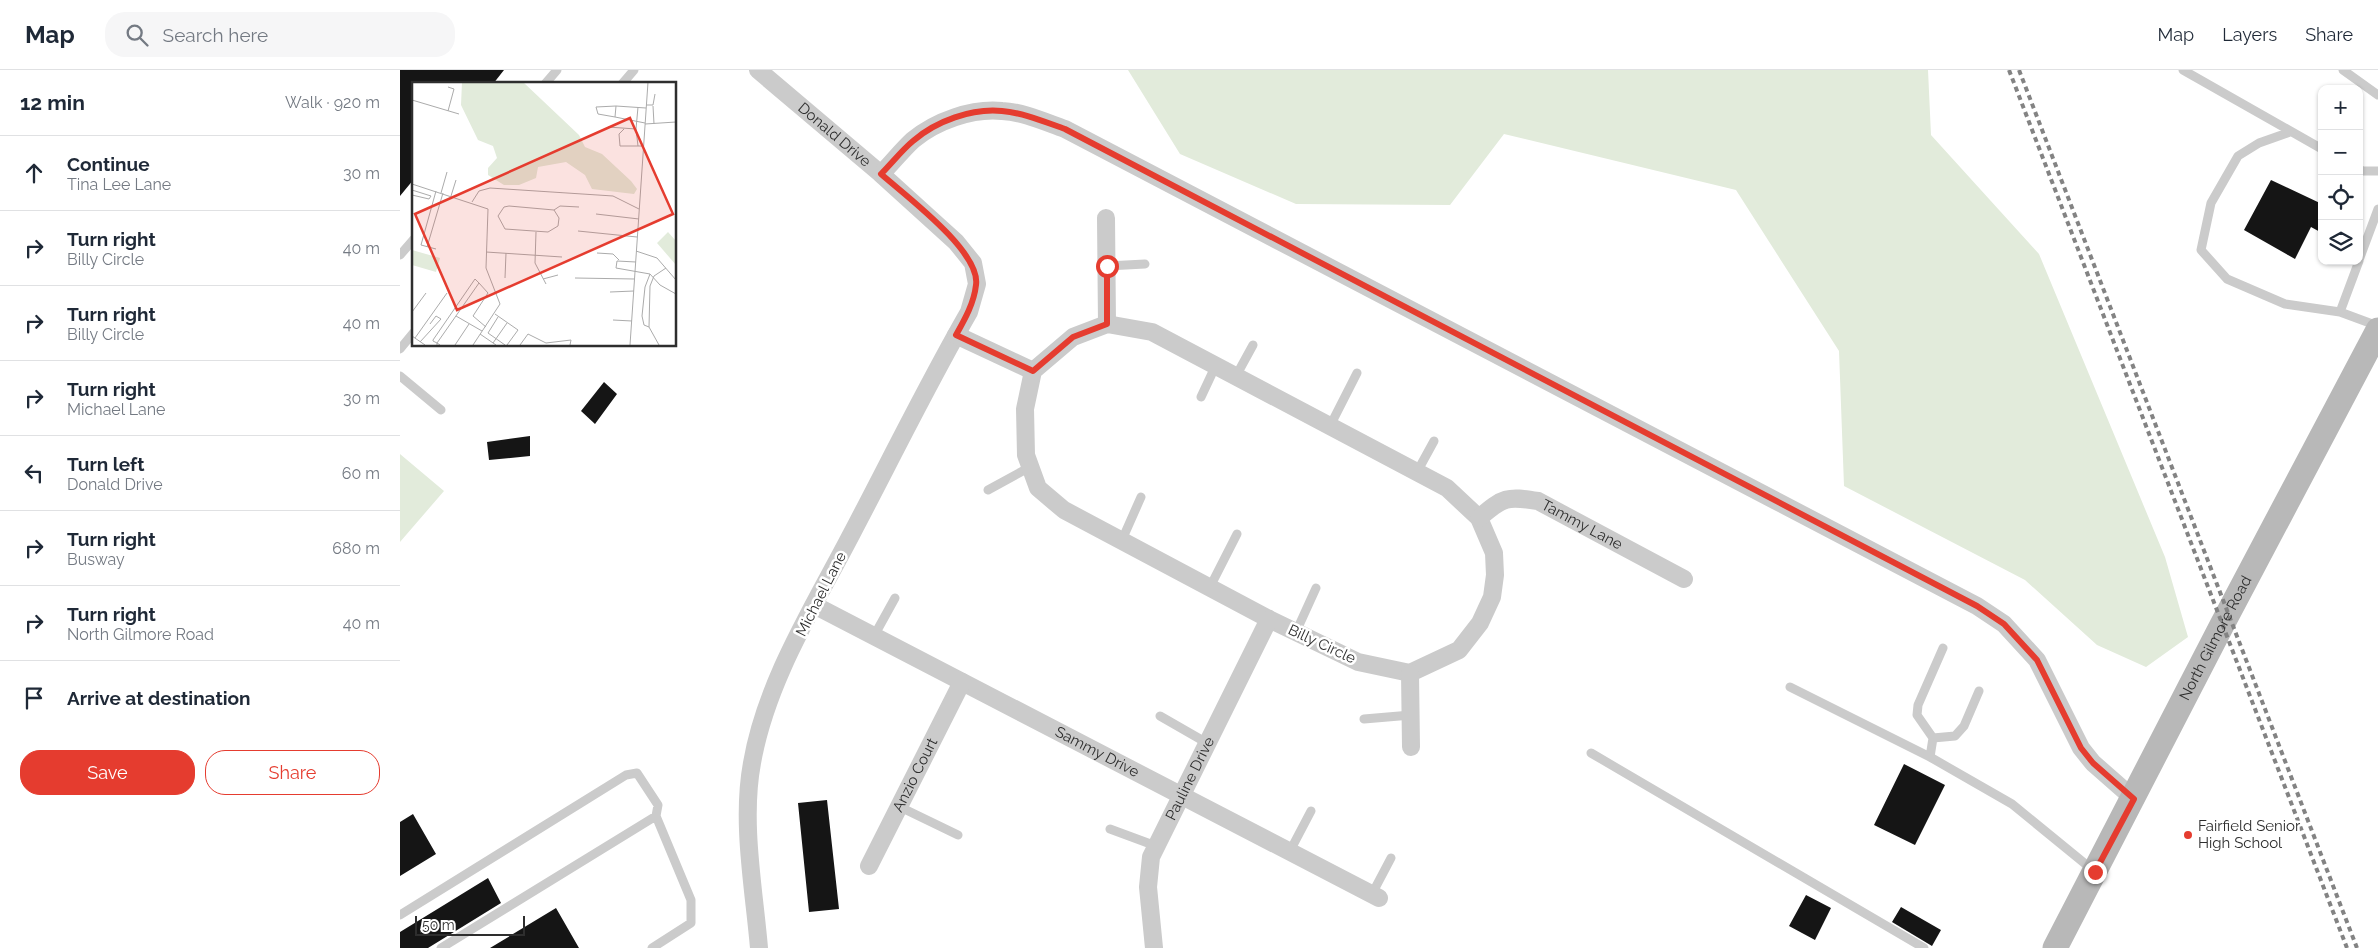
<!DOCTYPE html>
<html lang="en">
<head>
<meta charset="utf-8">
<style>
  :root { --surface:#fff; --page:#f6f6f7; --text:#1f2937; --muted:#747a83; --line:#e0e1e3; --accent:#e53c2f }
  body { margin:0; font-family:Raleway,sans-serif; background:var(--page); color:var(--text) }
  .controls { position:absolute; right:15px; top:15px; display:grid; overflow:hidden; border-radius:10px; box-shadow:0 1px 4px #0004 }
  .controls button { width:45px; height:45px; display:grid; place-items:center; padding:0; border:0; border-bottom:1px solid var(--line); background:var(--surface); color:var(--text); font:25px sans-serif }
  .scale { position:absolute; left:15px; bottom:12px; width:110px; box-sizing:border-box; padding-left:5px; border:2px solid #2e2e2e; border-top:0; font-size:14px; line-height:18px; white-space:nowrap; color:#2e2e2e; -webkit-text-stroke:4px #fff; paint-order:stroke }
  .stop { position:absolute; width:15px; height:15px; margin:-11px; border:4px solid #e53c2f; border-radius:50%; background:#fff }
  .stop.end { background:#e53c2f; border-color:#fff; box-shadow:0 1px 5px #0008 }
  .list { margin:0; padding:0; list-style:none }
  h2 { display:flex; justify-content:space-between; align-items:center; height:65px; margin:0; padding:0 20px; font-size:21px }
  h2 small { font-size:16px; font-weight:400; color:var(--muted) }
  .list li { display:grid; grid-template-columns:32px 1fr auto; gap:15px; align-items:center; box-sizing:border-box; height:75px; padding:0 20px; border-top:1px solid var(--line) }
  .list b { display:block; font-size:19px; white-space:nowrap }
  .list p { margin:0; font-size:16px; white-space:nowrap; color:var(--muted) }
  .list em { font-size:16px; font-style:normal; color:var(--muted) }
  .actions { display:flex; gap:10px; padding:15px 20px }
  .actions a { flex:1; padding:11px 0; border:1px solid var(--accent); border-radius:20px; text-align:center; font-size:18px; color:var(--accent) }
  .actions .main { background:var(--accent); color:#fff }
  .icon { flex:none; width:28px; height:28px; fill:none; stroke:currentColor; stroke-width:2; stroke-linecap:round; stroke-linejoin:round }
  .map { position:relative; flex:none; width:1978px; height:878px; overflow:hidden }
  header { display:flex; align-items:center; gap:30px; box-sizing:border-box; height:70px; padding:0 25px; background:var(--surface); border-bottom:1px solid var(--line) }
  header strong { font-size:24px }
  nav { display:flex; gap:28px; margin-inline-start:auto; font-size:18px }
  .search { width:350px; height:45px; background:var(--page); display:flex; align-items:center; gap:12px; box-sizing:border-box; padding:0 18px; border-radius:20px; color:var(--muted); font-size:19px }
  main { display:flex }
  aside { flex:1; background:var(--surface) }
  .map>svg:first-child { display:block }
  .green { fill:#e2ebdb }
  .building { fill:#151515 }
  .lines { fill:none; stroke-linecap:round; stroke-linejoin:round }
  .lane { stroke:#cbcbcb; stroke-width:9 }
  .street { stroke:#cbcbcb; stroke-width:18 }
  .secondary { stroke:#b8b8b8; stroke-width:25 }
  .rail { stroke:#838383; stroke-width:4; stroke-dasharray:5 4; stroke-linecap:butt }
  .route { stroke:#e53c2f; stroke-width:6 }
  .poi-dot { fill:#e53c2f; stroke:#fff; stroke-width:2 }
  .labels { text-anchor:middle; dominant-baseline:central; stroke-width:5; stroke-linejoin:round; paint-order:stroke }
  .street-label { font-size:15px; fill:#2e2e2e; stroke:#fff }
  .poi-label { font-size:15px; fill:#2e2e2e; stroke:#fff; text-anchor:start }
  .inset-road { fill:none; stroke:#ababab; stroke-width:1 }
  .view { fill:#e53c2f; fill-opacity:0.15; stroke:#e53c2f; stroke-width:2.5 }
  .inset-edge { fill:none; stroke:#2e2e2e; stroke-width:2.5 }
</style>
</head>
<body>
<header>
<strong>Map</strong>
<div class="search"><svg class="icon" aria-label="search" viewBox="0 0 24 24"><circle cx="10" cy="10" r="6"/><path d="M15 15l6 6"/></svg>Search here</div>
<nav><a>Map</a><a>Layers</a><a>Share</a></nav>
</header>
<main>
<aside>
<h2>12 min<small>Walk · 920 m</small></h2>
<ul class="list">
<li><svg class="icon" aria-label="ahead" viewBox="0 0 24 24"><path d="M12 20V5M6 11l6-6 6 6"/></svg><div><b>Continue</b><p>Tina Lee Lane</p></div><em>30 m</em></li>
<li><svg class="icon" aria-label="right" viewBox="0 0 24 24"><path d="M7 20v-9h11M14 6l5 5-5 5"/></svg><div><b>Turn right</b><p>Billy Circle</p></div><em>40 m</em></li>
<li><svg class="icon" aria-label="right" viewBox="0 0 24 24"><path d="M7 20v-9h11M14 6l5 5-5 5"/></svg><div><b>Turn right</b><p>Billy Circle</p></div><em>40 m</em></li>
<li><svg class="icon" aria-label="right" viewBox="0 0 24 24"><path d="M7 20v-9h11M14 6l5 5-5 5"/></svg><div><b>Turn right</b><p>Michael Lane</p></div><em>30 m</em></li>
<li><svg class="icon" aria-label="left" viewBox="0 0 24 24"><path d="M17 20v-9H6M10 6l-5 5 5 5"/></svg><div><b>Turn left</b><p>Donald Drive</p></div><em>60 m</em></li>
<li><svg class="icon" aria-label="right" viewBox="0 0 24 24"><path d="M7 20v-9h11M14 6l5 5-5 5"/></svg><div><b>Turn right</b><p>Busway</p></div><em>680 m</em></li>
<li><svg class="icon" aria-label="right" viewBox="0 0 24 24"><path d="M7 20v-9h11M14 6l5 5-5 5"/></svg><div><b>Turn right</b><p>North Gilmore Road</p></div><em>40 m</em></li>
<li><svg class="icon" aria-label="arrive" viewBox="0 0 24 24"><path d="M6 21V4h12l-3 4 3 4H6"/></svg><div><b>Arrive at destination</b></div></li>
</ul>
<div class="actions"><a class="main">Save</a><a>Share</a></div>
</aside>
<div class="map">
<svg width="1978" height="878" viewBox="0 0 1978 878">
  <rect width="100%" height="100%" fill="#fff"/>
  <path class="green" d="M728,0h800l3,65 108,119 126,303 23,80 -42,30 -49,-22 -72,-65 -181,-94 -5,-135 -103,-161 -232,-56 -54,71 -154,-1 -116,-50z
    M0,384l44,37 -44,51z"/>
  <path class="building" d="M0,0h104l-11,14h-79v95l-14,17z
    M1871,110l51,24v29l-11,-6 -16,32 -51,-29z
    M204,312l13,12 -22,30 -14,-13z
    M130,366v20l-41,4 -2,-18z
    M1504,694l41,21 -30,60 -41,-20z
    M427,730l12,109 -30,3 -11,-109z
    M13,744l23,40 -36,22v-54z
    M88,808l13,25 -73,45h-28v-16z
    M1406,825l25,13 -16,32 -26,-14z
    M1501,837l40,23 -9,16 -40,-24z
    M156,838l23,40h-89z"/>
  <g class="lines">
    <path class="lane" d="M1783,0l139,79
      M1943,0l35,25
      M145,14l12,-14
      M222,14l12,-14
      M1890,62l-31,11 -21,13 -27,47 -10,47 26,29 58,25 55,8 38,14
      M1959,99l4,2h15
      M0,185l14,-16
      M1959,190l19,-51
      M707,196l38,-2
      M1940,242l19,-51
      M0,279l14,-17
      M0,306l41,34
      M836,306l17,-31
      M801,327l15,-32
      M930,356l27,-53
      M1017,402l17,-31
      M588,420l42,-23
      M722,470l19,-43
      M810,517l27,-53
      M896,562l20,-44
      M474,566l21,-38
      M1390,617l140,70 82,47 82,67
      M760,646l47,27
      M964,649l47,-4
      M1533,668l22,-2 9,-10 15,-35
      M1191,683l333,195
      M1530,687l3,-19 -16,-23 1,-10 25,-57
      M498,736l60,29
      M710,759l46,17
      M890,781l21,-40
      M972,824l19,-36
      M0,845l226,-140 11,-2 21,32 -2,11 -215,132
      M252,878l39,-25v-23l-35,-84"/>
    <g class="street">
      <path id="s1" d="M358,0l123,104 75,68 17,21 4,21 -8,28c-42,73 -79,149 -118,223 -38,73 -85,147 -99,228 -11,59 2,126 7,185"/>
      <path d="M481,104c11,-11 21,-24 32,-34 23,-19 59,-32 89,-29 22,1 43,11 63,18l912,477 27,18 33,36 44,88 12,15 41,36"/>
      <path d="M706,148l1,106"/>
      <path d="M707,254l45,8 295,156 32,30 15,35 1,22 -3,22 -12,26 -21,27 -49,23 -52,-11 -89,-43 -205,-109 -26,-22 -12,-33 -1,-46 8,-38 40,-34z"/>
      <path d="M556,265l77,36"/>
      <path id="s2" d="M1079,448c24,-21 28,-22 59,-17l146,78"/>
      <path id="s3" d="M414,535l565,293"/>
      <path d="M1010,603l1,74"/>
      <path id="s4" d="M469,796l93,-184"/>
      <path id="s5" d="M754,878l-6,-61 3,-30 118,-238"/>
    </g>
    <path class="secondary" id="s6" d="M1655,878l168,-325 155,-293"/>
    <path class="rail" d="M1609,0l338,878
      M1619,0l338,878"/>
  </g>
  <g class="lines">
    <path class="route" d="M707,196v58l-34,13 -40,34 -77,-36c9,-16 18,-32 20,-50 5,-33 -70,-89 -95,-111 11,-11 21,-24 32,-33 23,-20 59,-33 89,-30 22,2 43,11 63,18l912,477 27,18 33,36 44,88 12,15 41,36 -39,73"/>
  </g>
  <circle class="poi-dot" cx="1788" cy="765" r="5"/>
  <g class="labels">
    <g class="street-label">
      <text stroke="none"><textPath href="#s1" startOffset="100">Donald Drive</textPath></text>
      <text stroke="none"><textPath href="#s2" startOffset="115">Tammy Lane</textPath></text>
      <text transform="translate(421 524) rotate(-63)">Michael Lane</text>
      <text stroke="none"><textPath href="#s6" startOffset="349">North Gilmore Road</textPath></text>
      <text transform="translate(922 574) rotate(25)">Billy Circle</text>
      <text stroke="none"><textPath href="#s3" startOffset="319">Sammy Drive</textPath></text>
      <text stroke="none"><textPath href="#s4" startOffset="102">Anzio Court</textPath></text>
      <text stroke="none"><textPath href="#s5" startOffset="179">Pauline Drive</textPath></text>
    </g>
    <g class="poi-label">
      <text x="1798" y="756">Fairfield Senior<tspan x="1798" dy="17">High School</tspan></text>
    </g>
  </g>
  <g transform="translate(12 12)">
    <rect width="264" height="264" fill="#fff"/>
    <path d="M50,0h61l56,53 6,12 17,7 29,27 6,8 -3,5 -42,-5 -7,-14 -19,-13 -28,5 -2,11 -17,7h-15l-16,-10v-7l9,-10 -4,-12 -15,-6 -17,-35zM256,150l8,9v24l-19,-22zM0,168l28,8 -4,14 -24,-7z" fill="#e2ebdb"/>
    <path class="inset-road" d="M36,5l6,2 -6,22M0,18l47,14M234,23h7l2,-11M241,24l1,18M203,35l-17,-3 -2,-7 20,-1M233,41l-30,-6 1,-11 30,2M233,42l31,-2M196,45l28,2 2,-22M212,47l-5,5 1,12h23M224,47l2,17M0,102l76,25 -2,59 14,36 -27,41M0,108l19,6 -2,3 -17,-4M29,111l6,-21M39,114l5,-16M60,120l7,-11 11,-3 123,8 26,13M97,124l45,4 5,8 -1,8 -10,6 -43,-3 -7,-13 6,-9zM142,128l6,-4 19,1M184,132l43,5M166,149l59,6M124,150l-1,31 11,21M15,165l16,-54M24,167l-15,-4 15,-54M224,169l21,7 19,22M74,170l76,5M185,171l16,1 6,6M224,180l-19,-1 -1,7 34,6 10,11 16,9M238,192l-5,13 -3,29 2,9 5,2 10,18M93,196l1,-25M163,196l60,1M131,197l15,-4M67,201l9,10 -15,23 13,11M198,210l24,-1M0,230l14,-19M83,232l23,16 -11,15M44,234l26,15M86,235l-10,16 17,12M201,238l19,1M237,245l1,-41 4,-10 12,-8M68,252l16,11M0,254l13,9M3,256l32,-45M8,260l21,-23 -5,-3 -6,8M81,261l14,-20M25,263v-2l42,-60 -4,-4 -42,61v1l4,2 3,2M43,263l14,-21M108,263l8,-11 18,9 25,-3 -1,5M218,263l18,-263"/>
    <path class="view" d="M218,36l43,96 -216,96 -42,-96z"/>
    <rect width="264" height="264" class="inset-edge"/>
  </g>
</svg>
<div class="controls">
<button>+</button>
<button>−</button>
<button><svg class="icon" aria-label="locate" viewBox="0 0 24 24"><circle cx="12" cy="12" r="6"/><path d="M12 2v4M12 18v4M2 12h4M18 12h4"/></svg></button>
<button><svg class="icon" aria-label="layers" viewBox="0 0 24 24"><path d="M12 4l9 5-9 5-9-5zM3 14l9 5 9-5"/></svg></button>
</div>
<div class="scale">50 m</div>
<div class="stop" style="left:707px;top:196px"></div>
<div class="stop end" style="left:1695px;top:802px"></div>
</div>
</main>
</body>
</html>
